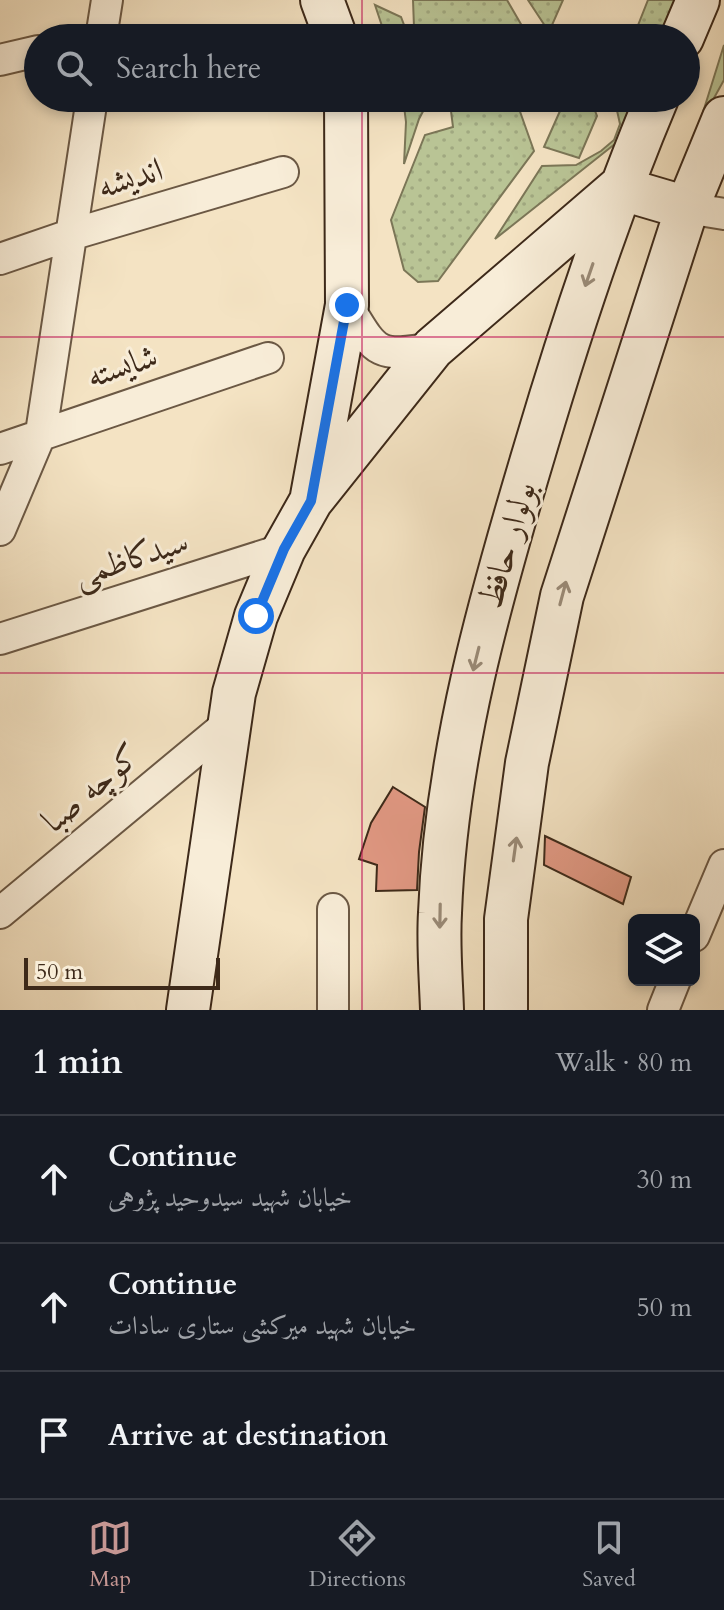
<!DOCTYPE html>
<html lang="en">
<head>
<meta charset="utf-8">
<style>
  :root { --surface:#171b24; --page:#20242c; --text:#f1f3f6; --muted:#9ea1a6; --line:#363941; --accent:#c59692 }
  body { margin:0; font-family:Cardo,Amiri,serif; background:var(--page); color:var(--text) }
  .controls { position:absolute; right:24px; bottom:24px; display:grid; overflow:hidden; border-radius:12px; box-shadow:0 4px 12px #0003 }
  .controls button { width:72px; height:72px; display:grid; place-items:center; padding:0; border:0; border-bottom:2px solid var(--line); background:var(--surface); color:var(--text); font:40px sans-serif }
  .scale { position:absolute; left:24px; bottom:20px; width:196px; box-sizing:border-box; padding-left:8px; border:4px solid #3d2919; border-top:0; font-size:22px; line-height:28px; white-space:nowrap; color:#3d2919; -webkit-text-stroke:6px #f8edd8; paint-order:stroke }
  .stop { position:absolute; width:24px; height:24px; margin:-18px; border:6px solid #1a73e8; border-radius:50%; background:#fff }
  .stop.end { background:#1a73e8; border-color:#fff; box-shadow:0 2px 8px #0008 }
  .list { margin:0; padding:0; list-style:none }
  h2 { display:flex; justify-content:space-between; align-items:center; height:104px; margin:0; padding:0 32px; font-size:34px }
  h2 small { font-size:26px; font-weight:400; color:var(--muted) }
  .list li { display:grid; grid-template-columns:52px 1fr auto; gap:24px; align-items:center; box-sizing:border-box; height:128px; padding:0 32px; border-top:2px solid var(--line) }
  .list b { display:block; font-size:30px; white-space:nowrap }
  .list p { margin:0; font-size:26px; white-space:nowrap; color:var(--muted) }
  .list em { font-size:26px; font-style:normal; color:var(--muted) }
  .icon { flex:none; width:44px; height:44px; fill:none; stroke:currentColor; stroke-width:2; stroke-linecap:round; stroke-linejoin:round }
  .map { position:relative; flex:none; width:724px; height:1010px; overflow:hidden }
  .search { position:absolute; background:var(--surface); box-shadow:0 4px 12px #0003; left:24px; right:24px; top:24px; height:88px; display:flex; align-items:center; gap:20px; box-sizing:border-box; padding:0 28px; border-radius:44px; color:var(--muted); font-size:30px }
  .sheet { height:488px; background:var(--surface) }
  nav { display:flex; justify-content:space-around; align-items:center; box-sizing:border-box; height:112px; border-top:2px solid var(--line); background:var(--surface); font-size:22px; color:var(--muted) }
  nav a { display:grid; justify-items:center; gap:4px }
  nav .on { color:var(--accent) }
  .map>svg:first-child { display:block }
  .grass { fill:#b9c495; stroke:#7b7657; stroke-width:2 }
  .park { fill:url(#park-dots); stroke:#7b7657; stroke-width:2 }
  .building { fill:#e29984; stroke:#3d2919; stroke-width:2 }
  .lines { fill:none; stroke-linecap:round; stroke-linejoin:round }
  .street-casing { stroke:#6b5844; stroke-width:34 }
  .secondary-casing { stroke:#3d2919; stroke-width:46 }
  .street { stroke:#f8edd8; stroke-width:30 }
  .secondary { stroke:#f8edd8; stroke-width:42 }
  .oneway { stroke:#9a8b78 }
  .route { stroke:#1a73e8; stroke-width:10 }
  .grid { fill:none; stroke:#c2185b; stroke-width:2; stroke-opacity:0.55 }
  .labels { text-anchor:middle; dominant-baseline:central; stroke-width:6; stroke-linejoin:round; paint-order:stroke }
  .street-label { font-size:34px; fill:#3d2919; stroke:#f8edd8 }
</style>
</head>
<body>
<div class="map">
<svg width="724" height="1010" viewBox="0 0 724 1010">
  <defs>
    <pattern id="park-dots" width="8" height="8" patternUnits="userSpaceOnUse" patternTransform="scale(2)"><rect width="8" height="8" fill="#b9c495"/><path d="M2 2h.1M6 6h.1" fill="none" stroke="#a0a880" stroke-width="1.8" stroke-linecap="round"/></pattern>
  </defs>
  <rect width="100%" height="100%" fill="#f4e3c3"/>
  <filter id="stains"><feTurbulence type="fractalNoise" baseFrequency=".0025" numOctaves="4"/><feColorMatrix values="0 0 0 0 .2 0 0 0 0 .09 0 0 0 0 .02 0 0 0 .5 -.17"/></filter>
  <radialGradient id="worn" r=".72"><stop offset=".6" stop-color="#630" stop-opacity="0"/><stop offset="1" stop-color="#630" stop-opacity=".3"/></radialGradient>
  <path class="grass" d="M724,45v35l-25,45z"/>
  <path class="park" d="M413,0h94l22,38h-100l-15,-11z
    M528,0h35l-14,32z
    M648,0h41l-17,38h-39z
    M375,5l26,12 8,21h-23z
    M403,98h27l-11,21 -15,45 2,-42z
    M502,98l16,8 16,45 -96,130 -20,1 -14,-12 -13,-50 34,-85 28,-8 -2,-16 6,-13z
    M552,98h38l7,18 -18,42 -35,-11 16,-36z
    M598,98h36l2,4 -6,30 -135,107 47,-73 34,-1 25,-14 13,-11 6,-16 -4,-18 -8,-6 -8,1z"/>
  <path class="building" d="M393,787l32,20 -6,45 -2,38 -41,1 1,-26 -18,-6 12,-36z
    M545,836l86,41 -8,27 -79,-39z"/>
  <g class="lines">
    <g class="street-casing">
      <path id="street" d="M101,38l6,-38
        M0,60l38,-9
        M687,208l37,6
        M0,259l70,-24 213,-63
        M347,305c29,48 29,53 86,43
        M0,449l268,-91
        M0,530l41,-97 51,-335
        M0,639l284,-90
        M333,909v101
        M0,913l230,-191
        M694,936l30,-71
        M663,1010l12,-30"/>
    </g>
    <g class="secondary-casing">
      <path id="secondary" d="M322,0l14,38
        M682,38l16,-38
        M312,496l35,-191 -1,-207
        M188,1010l46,-317 22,-77 28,-67 27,-48 122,-153 186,-160 68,20
        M442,1010c-1,-32 -4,-65 -2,-97 6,-160 50,-314 96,-467 35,-118 73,-234 121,-348
        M506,1010v-91l21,-156 35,-167 125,-388 37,-90"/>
    </g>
    <use href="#street" class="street"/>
    <use href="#secondary" class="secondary"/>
  </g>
  <defs><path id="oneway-shaft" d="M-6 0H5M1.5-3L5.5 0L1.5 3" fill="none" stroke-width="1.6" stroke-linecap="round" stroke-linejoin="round" transform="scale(2)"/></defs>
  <g class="oneway">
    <use href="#oneway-shaft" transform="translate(589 275) rotate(109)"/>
    <use href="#oneway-shaft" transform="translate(563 593) rotate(-75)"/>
    <use href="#oneway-shaft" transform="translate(476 659) rotate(104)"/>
    <use href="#oneway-shaft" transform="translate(515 849) rotate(-82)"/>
    <use href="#oneway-shaft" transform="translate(440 916) rotate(91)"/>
  </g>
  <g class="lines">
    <path class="route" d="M256,616l28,-67 27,-48 36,-196"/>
  </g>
  <path class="grid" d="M362,0v38M362,98v912M0,337h724M0,673h724"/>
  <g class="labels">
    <g class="street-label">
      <text transform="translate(130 178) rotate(-17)">اندیشه</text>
      <text transform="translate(122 366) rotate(-18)">شایسته</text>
      <text transform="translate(507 545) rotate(-74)">بولوار حافظ</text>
      <text transform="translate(131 558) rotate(-18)">سیدکاظمی</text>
      <text transform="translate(91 788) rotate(-40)">کوچه صبا</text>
    </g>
  </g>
  <rect width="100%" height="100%" filter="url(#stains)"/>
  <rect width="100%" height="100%" fill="url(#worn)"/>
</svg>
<div class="controls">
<button><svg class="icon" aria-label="layers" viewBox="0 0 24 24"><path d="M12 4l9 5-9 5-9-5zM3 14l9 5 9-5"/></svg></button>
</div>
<div class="scale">50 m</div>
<div class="stop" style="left:256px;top:616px"></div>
<div class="stop end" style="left:347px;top:305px"></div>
<div class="search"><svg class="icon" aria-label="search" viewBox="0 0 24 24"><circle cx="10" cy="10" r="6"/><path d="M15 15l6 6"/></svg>Search here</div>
</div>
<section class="sheet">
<h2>1 min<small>Walk · 80 m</small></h2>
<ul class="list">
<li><svg class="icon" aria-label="ahead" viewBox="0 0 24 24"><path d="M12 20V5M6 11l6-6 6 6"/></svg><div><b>Continue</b><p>خیابان شهید سیدوحید پژوهی</p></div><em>30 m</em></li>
<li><svg class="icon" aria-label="ahead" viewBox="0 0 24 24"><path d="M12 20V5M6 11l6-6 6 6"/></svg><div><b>Continue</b><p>خیابان شهید میرکشی ستاری سادات</p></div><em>50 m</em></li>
<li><svg class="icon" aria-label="arrive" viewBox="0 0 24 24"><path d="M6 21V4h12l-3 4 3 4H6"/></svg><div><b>Arrive at destination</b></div></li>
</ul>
</section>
<nav>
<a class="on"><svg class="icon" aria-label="map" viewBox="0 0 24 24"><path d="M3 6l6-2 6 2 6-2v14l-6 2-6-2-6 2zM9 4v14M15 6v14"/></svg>Map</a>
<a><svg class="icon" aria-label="directions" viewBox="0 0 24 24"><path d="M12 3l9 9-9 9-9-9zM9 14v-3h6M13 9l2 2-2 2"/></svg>Directions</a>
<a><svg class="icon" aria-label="saved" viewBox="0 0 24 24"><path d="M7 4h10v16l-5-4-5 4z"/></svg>Saved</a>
</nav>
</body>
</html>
